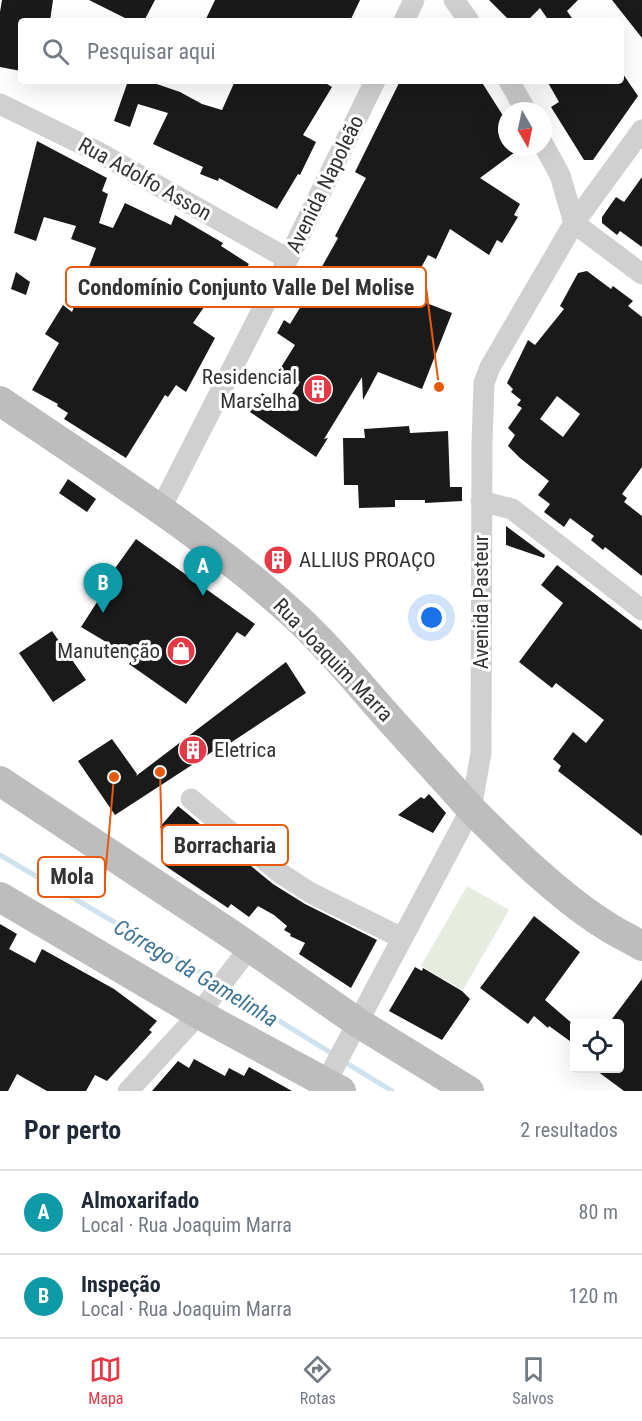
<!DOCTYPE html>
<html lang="pt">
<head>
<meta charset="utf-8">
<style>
  :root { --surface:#fff; --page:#f2f2f3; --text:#1f2937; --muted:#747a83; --line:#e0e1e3; --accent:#e63946 }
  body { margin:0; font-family:"Roboto Condensed",sans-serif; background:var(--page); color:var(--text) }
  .controls { position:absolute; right:18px; bottom:18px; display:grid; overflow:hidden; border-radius:6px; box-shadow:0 6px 24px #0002 }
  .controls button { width:54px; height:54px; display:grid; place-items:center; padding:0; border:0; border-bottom:2px solid var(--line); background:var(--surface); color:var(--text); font:30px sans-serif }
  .compass { position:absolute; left:498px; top:102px; width:54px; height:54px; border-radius:50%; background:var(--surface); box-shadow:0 6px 24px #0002; rotate:171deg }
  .you { position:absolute; left:432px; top:618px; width:21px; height:21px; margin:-15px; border:4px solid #fff; border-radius:50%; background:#1a73e8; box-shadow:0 0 0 9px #1a73e833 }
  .badge { display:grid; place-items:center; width:39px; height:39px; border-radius:50%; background:var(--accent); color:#fff; font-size:20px; font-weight:700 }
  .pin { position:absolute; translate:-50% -50px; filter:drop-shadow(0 2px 3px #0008) }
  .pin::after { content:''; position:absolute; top:32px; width:21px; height:18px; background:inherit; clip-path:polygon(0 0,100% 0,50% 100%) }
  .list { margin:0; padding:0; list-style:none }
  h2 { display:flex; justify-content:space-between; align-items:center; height:78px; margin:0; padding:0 24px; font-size:26px }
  h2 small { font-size:20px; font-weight:400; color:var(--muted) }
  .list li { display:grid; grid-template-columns:39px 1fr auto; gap:18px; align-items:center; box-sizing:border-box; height:84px; padding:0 24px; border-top:2px solid var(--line) }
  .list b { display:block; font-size:22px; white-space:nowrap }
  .list p { margin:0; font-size:20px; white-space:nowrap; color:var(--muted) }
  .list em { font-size:20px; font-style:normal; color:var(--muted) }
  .icon { flex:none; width:33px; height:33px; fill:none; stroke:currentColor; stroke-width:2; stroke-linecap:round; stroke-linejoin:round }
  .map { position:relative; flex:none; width:642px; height:1091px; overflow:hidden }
  .search { position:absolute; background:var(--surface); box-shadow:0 6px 24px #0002; left:18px; right:18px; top:18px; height:66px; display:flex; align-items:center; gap:15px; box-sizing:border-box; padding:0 21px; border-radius:6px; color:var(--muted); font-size:22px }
  .sheet { height:246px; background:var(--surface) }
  nav { display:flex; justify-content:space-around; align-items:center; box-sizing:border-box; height:84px; border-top:2px solid var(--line); background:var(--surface); font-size:16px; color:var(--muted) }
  nav a { display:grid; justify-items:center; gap:3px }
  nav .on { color:var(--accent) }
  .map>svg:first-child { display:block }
  .green { fill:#e6ecdf }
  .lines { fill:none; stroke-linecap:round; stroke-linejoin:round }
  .stream { stroke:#cfe2ee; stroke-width:5 }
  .building { fill:#1a1a1a; fill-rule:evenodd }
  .street { stroke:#d0d0d0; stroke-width:21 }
  .secondary { stroke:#bdbdbd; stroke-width:30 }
  .labels { text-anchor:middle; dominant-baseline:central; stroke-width:6; stroke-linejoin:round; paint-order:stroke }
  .street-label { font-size:21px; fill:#333; stroke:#fff }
  .poi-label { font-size:21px; fill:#333; stroke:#fff; text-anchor:end }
  .water-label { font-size:22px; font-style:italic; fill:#3f7597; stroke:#fff }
  .leader { fill:none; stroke:#e8590c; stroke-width:2 }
  .callout-dot { fill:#e8590c; stroke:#fff; stroke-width:2 }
  .callout { fill:#fff; stroke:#e8590c; stroke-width:2 }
  .callout-label { font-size:22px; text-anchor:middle; font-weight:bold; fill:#333 }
</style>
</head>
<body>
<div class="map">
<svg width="642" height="1091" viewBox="0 0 642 1091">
  <rect width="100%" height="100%" fill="#fff"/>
  <path class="green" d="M467,886l42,24 -46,80 -42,-24z"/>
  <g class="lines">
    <path class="stream" d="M0,855l218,128
      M226,988l110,68
      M343,1061l49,30"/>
  </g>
  <path class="building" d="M2,0h51l-3,21h-29v50l-21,-4v-55z
    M89,0h66l-11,21h-13z
    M215,0h145l-10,21h-145z
    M489,0h89l-11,11 7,10h-25l-9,-13 -13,13h-17z
    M612,0h30v38z
    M623,74l15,22 -45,64h-9l-33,-53 8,-5 -12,-21h74z
    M128,81h20l32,11 22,12 20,6 13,-29h87l10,6 -29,48 13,7 -16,33 -2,-1 -21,35 -58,-31 -1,3 -18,-7 3,-7 -50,-23 15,-31 -30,-9 -8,23 -16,-6z
    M400,81h81l26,41v25h15l-42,31 40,26 -6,11 4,2 -16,26 -5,-3 -8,15 -39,-26 -14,30 -8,-4 -22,40 46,18 -30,76 -44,-17 -15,28 -1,-23 -38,62 4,-1 -12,19 -66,-45 12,-19 22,13 16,-24 -20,-13 15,-24 -18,-12 7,-13 6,4 22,-36 -1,-1 4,-8 23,-41 -3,-2 31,-58 -11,-6z
    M37,141l70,37 -5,13 6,3 -9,29 14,5 12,-25 46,22 4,-10 48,28 -2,3 28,18 -25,37 -11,-7 -20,29 22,15 -29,54 -10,-7 -8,12 -3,-2 -39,63 -62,-39 4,-6 -11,-7 1,-2 -26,-14 27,-47 -14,-9 18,-29 9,7 24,-64 -25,-9 5,-13 -32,-9 -8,24 -22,-8z
    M642,177v70l-22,-16 -3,4 -15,-12v-6l14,-20 8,5z
    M587,271l24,18 2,-3 20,15 -5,5 14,11v150l-20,27 5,4 -3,4 18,14v60l-37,-29 -2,3 -12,-10 3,-4 -24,-18 -6,9 -20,-15 6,-8 -12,-9 11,-14 -29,-23 -12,-12 7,-11 -7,-7 14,-20 -5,-3 4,-5 -10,-8 2,-3 -6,-6 21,-43 7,5 29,-36 -4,-3 18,-33zM557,396l23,18 -17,23 -23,-18z
    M16,272l14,10 -4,13 -15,-6z
    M409,426l1,7 38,-2 2,56h12v14l-37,2v-3h-30v7l-36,1 -1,-23h-14l-1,-47h22l-1,-9z
    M68,479l28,20 -9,13 -28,-19z
    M506,526l39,29 -1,3 -38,-13z
    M136,539l119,85 -10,13 -8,-5 -51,72 -57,-40 4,-6 -52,-31 18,-28 -12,-8 13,-19 8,6z
    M275,549l15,7 -11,14 -13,-9z
    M557,565l85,65v206l-84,-65 3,-5 -8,-7 20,-27 13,11 18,-23 -48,-37 -4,5 -33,-26 44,-59 -22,-18z
    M52,631l34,49 -33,22 -34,-49z
    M286,662l20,31 -94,62 3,-5 -100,65 -37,-54 34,-22 25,35 -1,2z
    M429,794l17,19 -13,20 -35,-18 23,-18 3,2z
    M178,806l95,78 32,20 72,36 -26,48 -52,-34 6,-11 -15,-7 1,-2 -7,-4 3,-4 -13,-11 -16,-9 -9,11 -18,-13 -3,4 -64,-43 14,-18 -10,-7 4,-5 -12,-8z
    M534,916l46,36 -35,48 29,25v19l-25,-18 -1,2 -14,-12 -6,8 -48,-36z
    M0,924l17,10 -8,15 26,14 7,-14 72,40 43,32 -8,9 3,2 -45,49 -12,-6 -9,16h-39l-30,-17 -9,17h-8z
    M415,967l7,4 1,-3 39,23 8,8 -28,41 -53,-29z
    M642,979v112h-18l-31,-23h27v-45h-11z
    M194,1059l31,17 4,-8 15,8 5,-9 43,24h-140l26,-30 11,7z"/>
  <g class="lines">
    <path class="street" d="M454,0l15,21
      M404,21l10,-21
      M509,81l17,30
      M0,104l98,48 190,107
      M543,144l17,31 14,48 68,51
      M481,501l31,8 130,101
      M160,510l128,-251 87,-178
      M191,799l89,74 31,20 91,45
      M326,1082l145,-273 10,-56 1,-311 2,-59 6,-16 84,-144 68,-93
      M128,1091l71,-77 50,-66"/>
    <path class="secondary" d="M0,401c100,68 204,132 294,214 31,28 58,61 86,93 30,34 61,67 91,101 39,39 88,87 134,116 12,8 25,14 37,21
      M0,781l235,156 122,85 112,69
      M0,897l199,117 142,77"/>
  </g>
  <defs>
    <g id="building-disc" transform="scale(1.5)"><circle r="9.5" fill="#e63946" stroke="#fff"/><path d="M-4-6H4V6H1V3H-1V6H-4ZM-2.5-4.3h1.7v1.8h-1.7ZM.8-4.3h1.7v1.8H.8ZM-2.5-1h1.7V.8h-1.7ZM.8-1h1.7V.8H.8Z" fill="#fff"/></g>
    <g id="shop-disc" transform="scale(1.5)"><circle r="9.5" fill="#e63946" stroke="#fff"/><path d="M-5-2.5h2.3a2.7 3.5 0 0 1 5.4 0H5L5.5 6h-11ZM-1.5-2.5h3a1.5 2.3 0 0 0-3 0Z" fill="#fff"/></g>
  </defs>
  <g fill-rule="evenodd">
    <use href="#building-disc" x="318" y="389"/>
    <use href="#building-disc" x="278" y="560"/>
    <use href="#shop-disc" x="181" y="651"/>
    <use href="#building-disc" x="193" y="750"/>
  </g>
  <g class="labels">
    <g class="street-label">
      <text transform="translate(145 179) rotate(29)">Rua Adolfo Asson</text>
      <text transform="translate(325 184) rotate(-64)">Avenida Napoleão</text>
      <text transform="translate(481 602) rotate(-90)">Avenida Pasteur</text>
      <text transform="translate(333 660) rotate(46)">Rua Joaquim Marra</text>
    </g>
    <g class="poi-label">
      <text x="297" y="377">Residencial<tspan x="297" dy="24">Marselha</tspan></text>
      <text x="299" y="560" text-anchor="start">ALLIUS PROAÇO</text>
      <text x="160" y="651">Manutenção</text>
      <text x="214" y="750" text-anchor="start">Eletrica</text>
    </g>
    <g class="water-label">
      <text transform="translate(196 973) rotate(31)">Córrego da Gamelinha</text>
    </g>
  </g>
  <path class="leader" d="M439 387L426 287M160 772L162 845M114 777L105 877"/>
  <g class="callout-dot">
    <circle cx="439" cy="387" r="6"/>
    <circle cx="160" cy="772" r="6"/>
    <circle cx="114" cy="777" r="6"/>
  </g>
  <g class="callout">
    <rect x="66" y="267" width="360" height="40" rx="6"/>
    <rect x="162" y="825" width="126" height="40" rx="6"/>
    <rect x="38" y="857" width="67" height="40" rx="6"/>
  </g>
  <g class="callout-label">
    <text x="246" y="295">Condomínio Conjunto Valle Del Molise</text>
    <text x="225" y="853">Borracharia</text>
    <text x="72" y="884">Mola</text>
  </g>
</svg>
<div class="controls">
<button><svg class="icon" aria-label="locate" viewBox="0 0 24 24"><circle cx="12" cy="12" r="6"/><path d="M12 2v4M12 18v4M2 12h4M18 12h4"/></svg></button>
</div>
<svg class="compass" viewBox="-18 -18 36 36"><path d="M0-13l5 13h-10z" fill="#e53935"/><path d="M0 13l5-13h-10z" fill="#747a83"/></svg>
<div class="you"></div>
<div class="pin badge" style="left:203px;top:596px;background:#0f9aa8">A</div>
<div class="pin badge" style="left:103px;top:613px;background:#0f9aa8">B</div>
<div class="search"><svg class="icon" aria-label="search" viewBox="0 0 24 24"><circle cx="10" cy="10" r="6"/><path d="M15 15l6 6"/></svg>Pesquisar aqui</div>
</div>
<section class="sheet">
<h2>Por perto<small>2 resultados</small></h2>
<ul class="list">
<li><span class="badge" style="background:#0f9aa8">A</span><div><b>Almoxarifado</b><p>Local · Rua Joaquim Marra</p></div><em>80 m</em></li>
<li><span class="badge" style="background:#0f9aa8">B</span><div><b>Inspeção</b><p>Local · Rua Joaquim Marra</p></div><em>120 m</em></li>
</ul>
</section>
<nav>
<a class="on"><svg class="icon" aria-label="map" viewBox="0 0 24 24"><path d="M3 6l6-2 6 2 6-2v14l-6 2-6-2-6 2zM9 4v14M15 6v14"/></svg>Mapa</a>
<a><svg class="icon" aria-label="directions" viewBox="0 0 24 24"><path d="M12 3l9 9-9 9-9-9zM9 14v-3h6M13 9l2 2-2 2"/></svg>Rotas</a>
<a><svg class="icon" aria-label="saved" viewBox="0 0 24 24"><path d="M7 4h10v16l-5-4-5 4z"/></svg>Salvos</a>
</nav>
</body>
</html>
